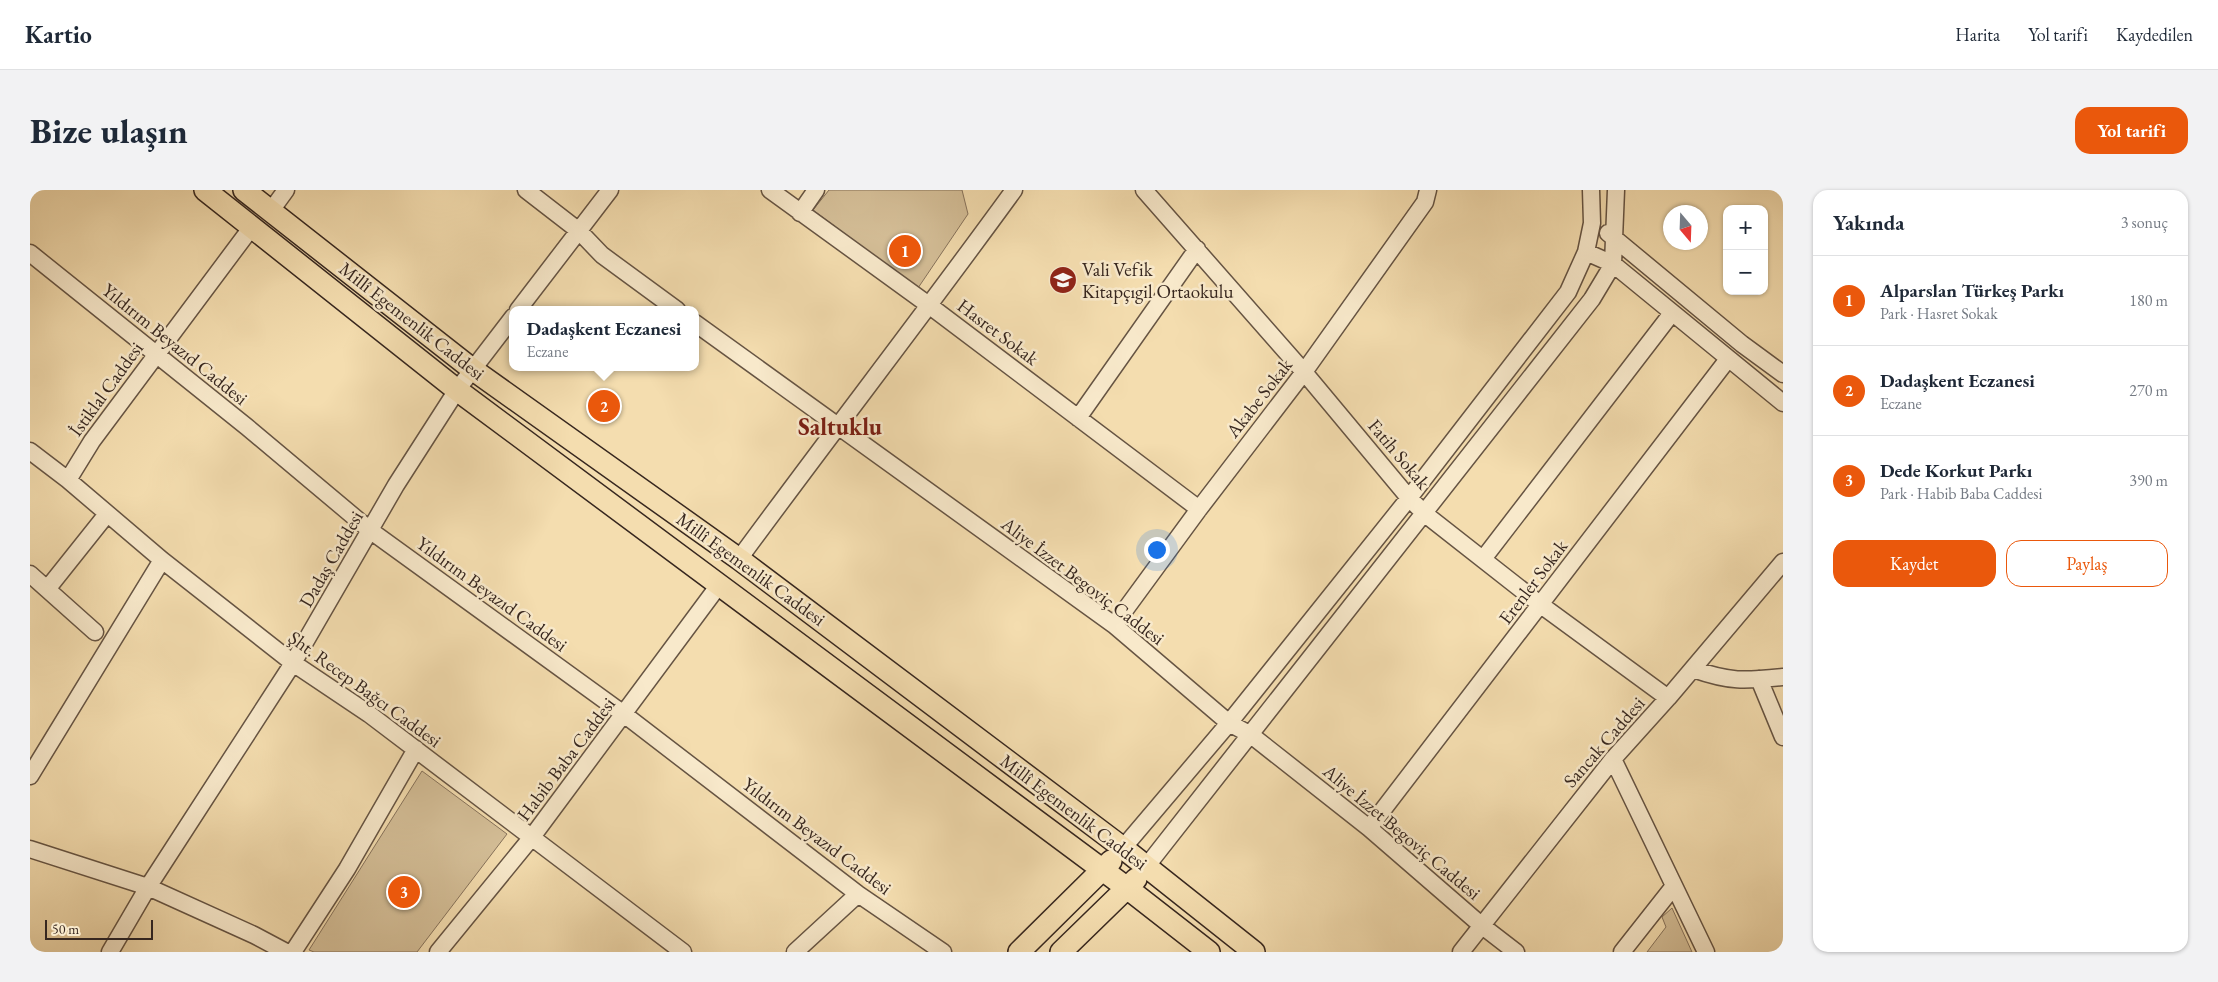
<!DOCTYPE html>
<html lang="tr">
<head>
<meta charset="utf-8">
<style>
  :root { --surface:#fff; --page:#f2f2f3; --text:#1f2937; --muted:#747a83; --line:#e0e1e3; --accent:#ea580c }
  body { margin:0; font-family:"EB Garamond",serif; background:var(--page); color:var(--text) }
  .controls { position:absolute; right:15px; top:15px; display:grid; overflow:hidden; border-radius:10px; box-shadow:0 1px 4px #0004 }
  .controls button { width:45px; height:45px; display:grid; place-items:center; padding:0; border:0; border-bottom:1px solid var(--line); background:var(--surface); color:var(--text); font:25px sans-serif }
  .compass { position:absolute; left:1633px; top:15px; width:45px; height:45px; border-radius:50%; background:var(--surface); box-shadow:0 1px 4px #0004; rotate:161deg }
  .scale { position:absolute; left:15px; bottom:12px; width:108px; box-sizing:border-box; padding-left:5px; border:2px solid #37271f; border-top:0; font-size:14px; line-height:18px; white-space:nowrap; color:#37271f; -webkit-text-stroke:4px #f8e9cb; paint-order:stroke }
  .you { position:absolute; left:1126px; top:359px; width:18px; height:18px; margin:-12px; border:4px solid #fff; border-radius:50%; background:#1a73e8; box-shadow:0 0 0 8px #1a73e833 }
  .badge { display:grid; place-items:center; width:32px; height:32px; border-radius:50%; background:var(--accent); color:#fff; font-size:16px; font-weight:700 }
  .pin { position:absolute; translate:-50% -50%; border:2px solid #fff; box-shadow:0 1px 5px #0006 }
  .popup { position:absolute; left:479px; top:116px; width:190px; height:65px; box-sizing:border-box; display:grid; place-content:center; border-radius:10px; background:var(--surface); filter:drop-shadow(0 1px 4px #0005); font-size:16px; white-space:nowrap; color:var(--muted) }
  .popup b { font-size:19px; color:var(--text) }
  .popup::after { content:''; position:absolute; left:50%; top:100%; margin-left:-10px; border:10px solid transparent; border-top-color:var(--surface) }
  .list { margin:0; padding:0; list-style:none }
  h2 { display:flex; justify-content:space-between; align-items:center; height:65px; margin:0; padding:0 20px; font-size:21px }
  h2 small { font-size:16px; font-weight:400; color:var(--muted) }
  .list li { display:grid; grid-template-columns:32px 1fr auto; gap:15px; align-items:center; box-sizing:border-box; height:90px; padding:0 20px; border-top:1px solid var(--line) }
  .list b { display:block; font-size:19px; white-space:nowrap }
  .list p { margin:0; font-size:16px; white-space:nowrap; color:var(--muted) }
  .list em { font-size:16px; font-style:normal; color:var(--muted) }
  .actions { display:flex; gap:10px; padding:15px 20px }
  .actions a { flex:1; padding:11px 0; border:1px solid var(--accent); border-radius:15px; text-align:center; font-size:18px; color:var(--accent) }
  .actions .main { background:var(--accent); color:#fff }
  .map { position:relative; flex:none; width:1753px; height:762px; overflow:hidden; border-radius:15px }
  header { display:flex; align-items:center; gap:30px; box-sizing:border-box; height:70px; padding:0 25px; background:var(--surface); border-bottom:1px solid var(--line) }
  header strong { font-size:24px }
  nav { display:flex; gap:28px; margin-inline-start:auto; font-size:18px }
  .intro { display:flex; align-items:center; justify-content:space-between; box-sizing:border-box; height:120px; padding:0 30px }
  h1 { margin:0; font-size:35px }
  .button { padding:12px 22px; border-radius:15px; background:var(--accent); color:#fff; font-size:18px; font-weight:700 }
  main { display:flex; gap:30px; padding:0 30px }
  aside { flex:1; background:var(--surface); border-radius:15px; box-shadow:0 1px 4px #0004 }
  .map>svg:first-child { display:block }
  .green { fill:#d4be97; stroke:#86725b }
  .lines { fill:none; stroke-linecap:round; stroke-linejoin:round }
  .minor-casing { stroke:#665443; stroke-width:19 }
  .major-casing { stroke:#37271f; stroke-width:24 }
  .minor { stroke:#f8e9cb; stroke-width:16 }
  .major { stroke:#f4ddaf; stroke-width:21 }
  .labels { text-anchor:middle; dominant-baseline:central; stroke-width:5; stroke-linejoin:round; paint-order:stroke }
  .poi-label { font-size:19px; fill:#37271f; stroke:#f8e9cb; text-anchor:start }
  .street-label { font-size:19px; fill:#37271f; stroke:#f8e9cb }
  .district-label { font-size:24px; font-weight:bold; fill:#7a1f14; stroke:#f8e9cb }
</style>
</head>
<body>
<header>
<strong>Kartio</strong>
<nav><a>Harita</a><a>Yol tarifi</a><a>Kaydedilen</a></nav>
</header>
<div class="intro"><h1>Bize ulaşın</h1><a class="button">Yol tarifi</a></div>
<main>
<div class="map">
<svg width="1753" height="762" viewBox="0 0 1753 762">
  <rect width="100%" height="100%" fill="#f4ddaf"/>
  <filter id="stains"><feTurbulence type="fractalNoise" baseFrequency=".004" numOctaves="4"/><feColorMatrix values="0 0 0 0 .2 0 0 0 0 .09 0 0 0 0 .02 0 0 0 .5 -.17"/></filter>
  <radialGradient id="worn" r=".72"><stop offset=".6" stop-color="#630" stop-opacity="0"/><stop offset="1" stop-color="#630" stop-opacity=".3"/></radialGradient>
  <path class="green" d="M799,0h133l6,24 -50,74 -105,-78z
    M392,581l85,63 -90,118h-103l-5,-2z
    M1642,718l20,44h-45l19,-25 -4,-10z"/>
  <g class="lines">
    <g class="minor-casing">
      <path id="minor" d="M496,0l53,41 23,24 75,55
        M740,0l160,116 269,203
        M1114,0l160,182 105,126 16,16 116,91 127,93
        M240,22l16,-22
        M770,23l16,-23
        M1578,43l134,111 41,30
        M1556,62l27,12 170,139
        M0,63l217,174 124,104 254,184 233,179 85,58
        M488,120l92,-120
        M665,133l419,302 115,98 22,12 118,93 112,97 35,27
        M1048,228l119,-169
        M0,261l38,29 94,80 131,103 76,51 314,238
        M38,290l24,-39 159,-213
        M709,369c91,-124 185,-245 275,-369
        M1453,369l189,-246
        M0,384l65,58
        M18,398l59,-74
        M1084,435l85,-116 105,-137 121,-170 3,-12
        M1663,479c37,13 51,12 90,8
        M1729,489l24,58
        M1583,569l93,193
        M0,586l132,-216
        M1339,638l359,-469
        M1093,658l106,-125 180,-225 159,-206 18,-40 6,-29 -1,-33
        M0,659l118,38 106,48 32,17
        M1116,677l446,-568 21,-35 3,-74
        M80,762l38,-65 145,-224 103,-178 61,-95 56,-73
        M263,762l54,-83 69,-120
        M408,762l94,-115 187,-252
        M765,762l63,-58
        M1431,762l152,-193 55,-61 115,-136
        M1592,762l52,-66"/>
    </g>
    <g class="major-casing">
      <path id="major" d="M175,0l252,200 670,498 82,64
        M214,0l228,179 267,190 384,289 131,104
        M989,762l92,-91
        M1031,762l75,-73"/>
    </g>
    <use href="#minor" class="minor"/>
    <use href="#major" class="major"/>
  </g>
  <defs>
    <g id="school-disc" transform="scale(1.4375)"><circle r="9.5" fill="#8f2418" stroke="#f8e9cb"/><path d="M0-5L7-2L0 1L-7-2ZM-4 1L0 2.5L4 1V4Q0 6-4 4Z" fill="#fff"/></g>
  </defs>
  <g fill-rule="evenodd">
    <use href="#school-disc" x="1033" y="90"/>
  </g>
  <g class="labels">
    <g class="poi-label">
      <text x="1052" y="79">Vali Vefik<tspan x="1052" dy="22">Kitapçıgil Ortaokulu</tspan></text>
    </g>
    <g class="street-label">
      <text transform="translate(382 131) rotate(38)">Millî Egemenlik Caddesi</text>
      <text transform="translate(968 142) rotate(37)">Hasret Sokak</text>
      <text transform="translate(145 154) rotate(39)">Yıldırım Beyazıd Caddesi</text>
      <text transform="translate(76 199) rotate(-54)">İstiklal Caddesi</text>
      <text transform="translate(1229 208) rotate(-52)">Akabe Sokak</text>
      <text transform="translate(1369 264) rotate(50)">Fatih Sokak</text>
      <text transform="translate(301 369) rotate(-60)">Dadaş Caddesi</text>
      <text transform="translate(721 379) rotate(36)">Millî Egemenlik Caddesi</text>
      <text transform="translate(1053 391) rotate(37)">Aliye İzzet Begoviç Caddesi</text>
      <text transform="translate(1503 392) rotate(-53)">Erenler Sokak</text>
      <text transform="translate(462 404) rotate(36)">Yıldırım Beyazıd Caddesi</text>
      <text transform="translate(335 499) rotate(36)">Şht. Recep Bağcı Caddesi</text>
      <text transform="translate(1574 552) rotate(-49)">Sancak Caddesi</text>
      <text transform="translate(536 569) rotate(-53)">Habib Baba Caddesi</text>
      <text transform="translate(1044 622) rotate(37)">Millî Egemenlik Caddesi</text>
      <text transform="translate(1372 642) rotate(40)">Aliye İzzet Begoviç Caddesi</text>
      <text transform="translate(787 646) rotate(37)">Yıldırım Beyazıd Caddesi</text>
    </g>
    <g class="district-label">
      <text x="810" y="236">Saltuklu</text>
    </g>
  </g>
  <rect width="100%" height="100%" filter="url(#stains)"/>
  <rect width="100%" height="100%" fill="url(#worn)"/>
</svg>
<div class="controls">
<button>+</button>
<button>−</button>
</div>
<svg class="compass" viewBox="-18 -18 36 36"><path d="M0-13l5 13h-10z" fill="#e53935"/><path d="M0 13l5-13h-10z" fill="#747a83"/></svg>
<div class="scale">50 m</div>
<div class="you"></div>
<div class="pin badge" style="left:875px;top:61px">1</div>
<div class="pin badge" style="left:574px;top:216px">2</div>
<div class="popup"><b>Dadaşkent Eczanesi</b>Eczane</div>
<div class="pin badge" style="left:374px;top:702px">3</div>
</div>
<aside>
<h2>Yakında<small>3 sonuç</small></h2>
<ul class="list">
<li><span class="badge">1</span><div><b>Alparslan Türkeş Parkı</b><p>Park · Hasret Sokak</p></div><em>180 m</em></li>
<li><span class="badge">2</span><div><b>Dadaşkent Eczanesi</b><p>Eczane</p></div><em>270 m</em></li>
<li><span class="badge">3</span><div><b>Dede Korkut Parkı</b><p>Park · Habib Baba Caddesi</p></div><em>390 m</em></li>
</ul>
<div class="actions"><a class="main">Kaydet</a><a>Paylaş</a></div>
</aside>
</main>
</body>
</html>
